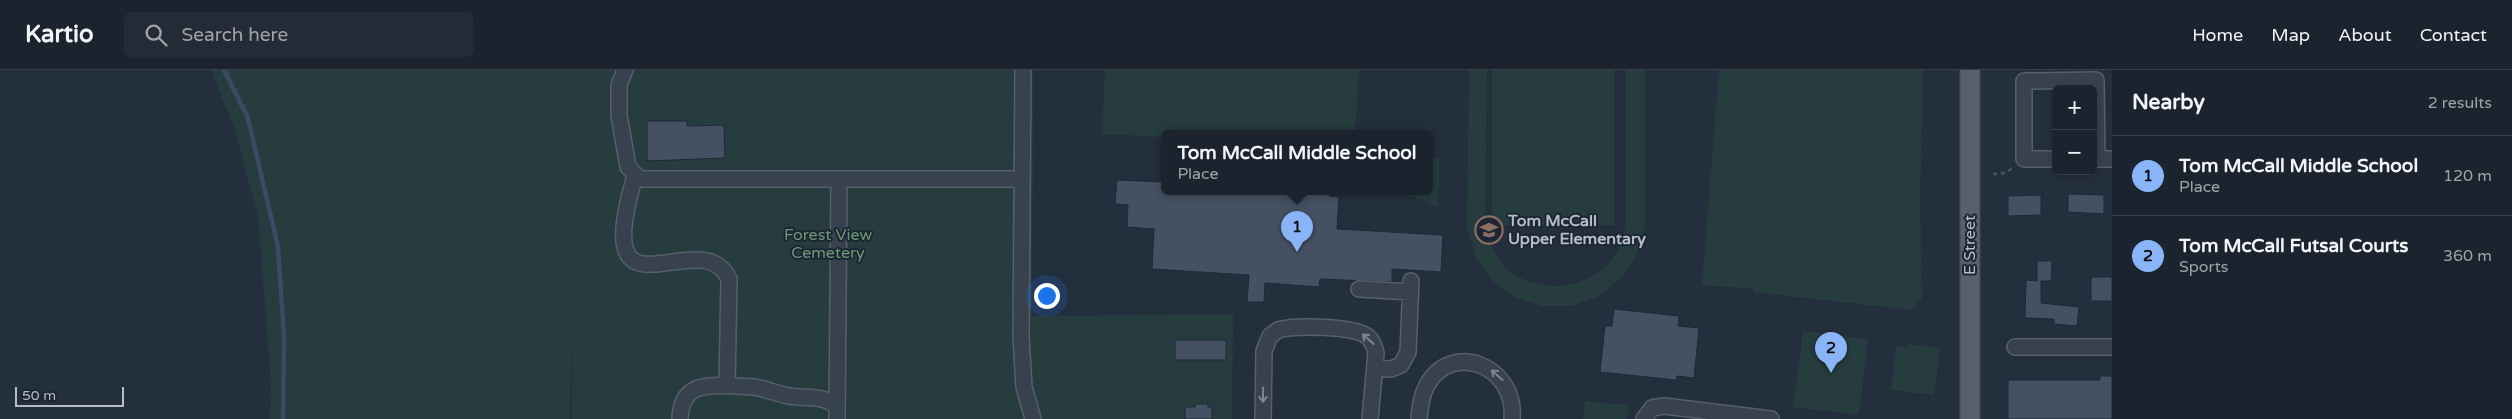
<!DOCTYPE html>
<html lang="en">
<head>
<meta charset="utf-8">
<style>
  :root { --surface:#1b232e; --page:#242b36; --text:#f1f3f6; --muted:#a0a4aa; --line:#39404a; --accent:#8ab4f8 }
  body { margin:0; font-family:"Varela Round",sans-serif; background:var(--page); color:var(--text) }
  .controls { position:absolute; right:15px; top:15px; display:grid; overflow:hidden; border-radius:8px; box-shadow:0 2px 8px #0003 }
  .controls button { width:45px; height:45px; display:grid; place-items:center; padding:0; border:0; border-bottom:1px solid var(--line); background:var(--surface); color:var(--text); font:25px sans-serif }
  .scale { position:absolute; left:15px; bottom:12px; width:109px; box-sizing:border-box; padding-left:5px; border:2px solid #b4bcc9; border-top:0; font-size:14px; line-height:18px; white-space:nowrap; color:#b4bcc9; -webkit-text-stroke:4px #1d2633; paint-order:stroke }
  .you { position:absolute; left:1046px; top:225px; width:18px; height:18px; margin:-12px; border:4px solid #fff; border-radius:50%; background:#1a73e8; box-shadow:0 0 0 8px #1a73e833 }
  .badge { display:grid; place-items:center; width:32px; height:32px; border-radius:50%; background:var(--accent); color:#111; font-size:16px; font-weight:700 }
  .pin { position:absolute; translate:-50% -41px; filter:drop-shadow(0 1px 2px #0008) }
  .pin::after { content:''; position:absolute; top:26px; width:18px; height:15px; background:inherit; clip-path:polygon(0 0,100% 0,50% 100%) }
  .popup { position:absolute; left:1161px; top:60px; width:272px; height:65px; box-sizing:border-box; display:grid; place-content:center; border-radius:8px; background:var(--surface); filter:drop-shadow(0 1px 4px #0005); font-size:16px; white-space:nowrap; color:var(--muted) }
  .popup b { font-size:19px; color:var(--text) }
  .popup::after { content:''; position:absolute; left:50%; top:100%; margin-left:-10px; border:10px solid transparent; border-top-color:var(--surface) }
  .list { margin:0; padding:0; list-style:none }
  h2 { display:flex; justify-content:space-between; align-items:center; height:65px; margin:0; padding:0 20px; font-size:21px }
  h2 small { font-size:16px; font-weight:400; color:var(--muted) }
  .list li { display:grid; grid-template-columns:32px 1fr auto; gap:15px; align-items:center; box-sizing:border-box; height:80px; padding:0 20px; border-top:1px solid var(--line) }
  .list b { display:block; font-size:19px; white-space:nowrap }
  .list p { margin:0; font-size:16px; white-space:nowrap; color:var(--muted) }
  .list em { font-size:16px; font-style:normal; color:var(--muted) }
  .icon { flex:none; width:28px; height:28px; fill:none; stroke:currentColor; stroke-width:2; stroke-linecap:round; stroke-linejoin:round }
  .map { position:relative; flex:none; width:2112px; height:349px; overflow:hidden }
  header { display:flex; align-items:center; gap:30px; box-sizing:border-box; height:70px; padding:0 25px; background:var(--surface); border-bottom:1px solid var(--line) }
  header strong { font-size:24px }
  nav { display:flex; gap:28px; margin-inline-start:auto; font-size:18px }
  .search { width:350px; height:45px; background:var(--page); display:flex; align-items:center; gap:12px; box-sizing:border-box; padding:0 18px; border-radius:8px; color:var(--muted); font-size:19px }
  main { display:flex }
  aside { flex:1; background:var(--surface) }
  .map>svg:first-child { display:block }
  .green { fill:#263c3f }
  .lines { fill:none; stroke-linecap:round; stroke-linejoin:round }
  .stream { stroke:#394c67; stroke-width:4.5 }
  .building { fill:#455162; stroke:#1f2835 }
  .minor-casing { stroke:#565f6c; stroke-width:18 }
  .major-casing { stroke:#414a57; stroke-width:21 }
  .path { stroke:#44595c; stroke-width:2.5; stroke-dasharray:4 4; stroke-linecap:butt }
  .minor { stroke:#38414e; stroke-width:15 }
  .major { stroke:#56606e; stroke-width:19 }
  .oneway { stroke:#7c8592 }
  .labels { text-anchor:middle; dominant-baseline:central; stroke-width:4; stroke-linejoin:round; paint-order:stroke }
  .poi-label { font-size:16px; font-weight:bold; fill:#b4bcc9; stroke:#1d2633; text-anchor:start }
  .park-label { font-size:16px; fill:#6b9a76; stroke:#1d2633 }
  .street-label { font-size:16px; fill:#b4bcc9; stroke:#1d2633 }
</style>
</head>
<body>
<header>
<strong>Kartio</strong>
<div class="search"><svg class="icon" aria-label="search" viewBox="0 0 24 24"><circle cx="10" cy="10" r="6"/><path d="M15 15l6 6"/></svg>Search here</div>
<nav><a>Home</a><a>Map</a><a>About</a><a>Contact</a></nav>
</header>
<main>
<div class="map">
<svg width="2112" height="349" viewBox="0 0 2112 349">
  <rect width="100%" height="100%" fill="#242f3e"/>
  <path class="green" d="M211,0h822l-1,246 201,-2 -1,105h-660v-78l-2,78h-300l1,-36 -13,-166 -23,-87z
    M1105,0h254l-4,63h-191v4l-62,-3z
    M1469,0h18l-2,158c5,14 10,29 21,40 35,31 93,21 114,-22 3,-6 4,-14 6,-22v-154h19v154l-7,28 -16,25 -23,19 -27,10h-29l-28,-9 -24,-17 -16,-24 -8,-28z
    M1492,0h122v155h-122z
    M1719,0h204l-3,131 2,97 -11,12 -157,-18 -1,-3 -51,-4z
    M1430,88l10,1 -2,48 -39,-15 31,-1z
    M1803,261l65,8 -9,76 -66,-8z
    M1909,274l31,4 -6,47 -43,-5 5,-44 12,2z
    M1585,331l44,4 -2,14h-44z"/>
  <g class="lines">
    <path class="stream" d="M224,0l24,48 30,129 6,90 -1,82"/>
  </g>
  <path class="building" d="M647,51h40v5l37,-1 1,33 -78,3z
    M1117,110l47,2v9l165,1v4l10,1 -2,32 106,6 -2,37 -49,-3v13l-72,-3 -1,8 -54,-4 -1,19h-17l2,-27 -97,-6 2,-40 -27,-2 1,-22 -13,-1z
    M2068,124l36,1v19l-36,-2z
    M2041,125v20l-33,1v-20z
    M2037,191h15l-1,20h-10v22l38,4 -2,19 -23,-2v-5l-29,-1 1,-38 11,1z
    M2091,207h21v24h-21z
    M1614,239l65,7 -1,10 21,2 -5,50 -17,-2 -1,4 -76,-8 5,-46h7z
    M1175,270h51v20h-51z
    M2100,306h12v43h-104v-39h92z
    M1195,334h13v3h4v12h-27v-12h10z"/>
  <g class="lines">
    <g class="minor-casing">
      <path id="minor" d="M625,0l-6,15v30l9,52 12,12h382
        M1023,0l-2,267 3,50 9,32
        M2056,89h-32v-78l72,-1 1,79
        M2093,89h19
        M635,106c-47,158 66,43 94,103l-2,107
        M1359,219l51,3
        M2015,277h97
        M1376,298l15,1 10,-4 7,-13 3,-71
        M680,349c1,-37 28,-34 56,-33 9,1 19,0 27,3 9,2 18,6 26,7 18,3 34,-2 48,11
        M837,349l2,-240
        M1263,349l1,-68 6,-15 8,-6c17,-5 75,-4 89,6 6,5 7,10 9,17l-6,66
        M1419,349c1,-11 2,-23 8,-34 25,-45 90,-19 85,34
        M1644,349l8,-11 12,-2 107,13"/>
    </g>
    <g class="major-casing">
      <path id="major" d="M1970,0v349"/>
    </g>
    <path class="path" d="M1993,104l13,-1 6,-5"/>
    <use href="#minor" class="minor"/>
    <use href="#major" class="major"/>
  </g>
  <defs><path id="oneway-shaft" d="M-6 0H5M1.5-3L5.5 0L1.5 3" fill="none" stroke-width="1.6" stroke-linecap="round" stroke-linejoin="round" transform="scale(1.25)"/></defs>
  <g class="oneway">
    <use href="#oneway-shaft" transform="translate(1368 269) rotate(-138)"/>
    <use href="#oneway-shaft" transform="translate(1497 305) rotate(-139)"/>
    <use href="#oneway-shaft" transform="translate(1263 325) rotate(91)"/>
  </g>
  <defs>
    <g id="school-ring" transform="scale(1.4375)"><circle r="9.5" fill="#1d2633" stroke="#8d6e63" stroke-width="1.5"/><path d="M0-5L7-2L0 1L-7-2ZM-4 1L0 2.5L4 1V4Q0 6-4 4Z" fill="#8d6e63"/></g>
  </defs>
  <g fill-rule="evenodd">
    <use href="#school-ring" x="1489" y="160"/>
  </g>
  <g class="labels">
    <g class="poi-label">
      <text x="1508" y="151">Tom McCall<tspan x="1508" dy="18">Upper Elementary</tspan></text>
    </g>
    <g class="park-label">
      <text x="828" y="165">Forest View<tspan x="828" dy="18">Cemetery</tspan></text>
    </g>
    <g class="street-label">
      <text transform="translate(1970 175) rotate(-90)">E Street</text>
    </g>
  </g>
</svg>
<div class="controls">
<button>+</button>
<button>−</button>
</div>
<div class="scale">50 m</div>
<div class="you"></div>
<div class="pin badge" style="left:1297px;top:182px">1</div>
<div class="popup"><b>Tom McCall Middle School</b>Place</div>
<div class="pin badge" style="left:1831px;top:303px">2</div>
</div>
<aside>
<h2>Nearby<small>2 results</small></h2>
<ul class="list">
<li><span class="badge">1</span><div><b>Tom McCall Middle School</b><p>Place</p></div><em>120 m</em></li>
<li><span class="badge">2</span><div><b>Tom McCall Futsal Courts</b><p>Sports</p></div><em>360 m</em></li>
</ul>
</aside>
</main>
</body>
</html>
